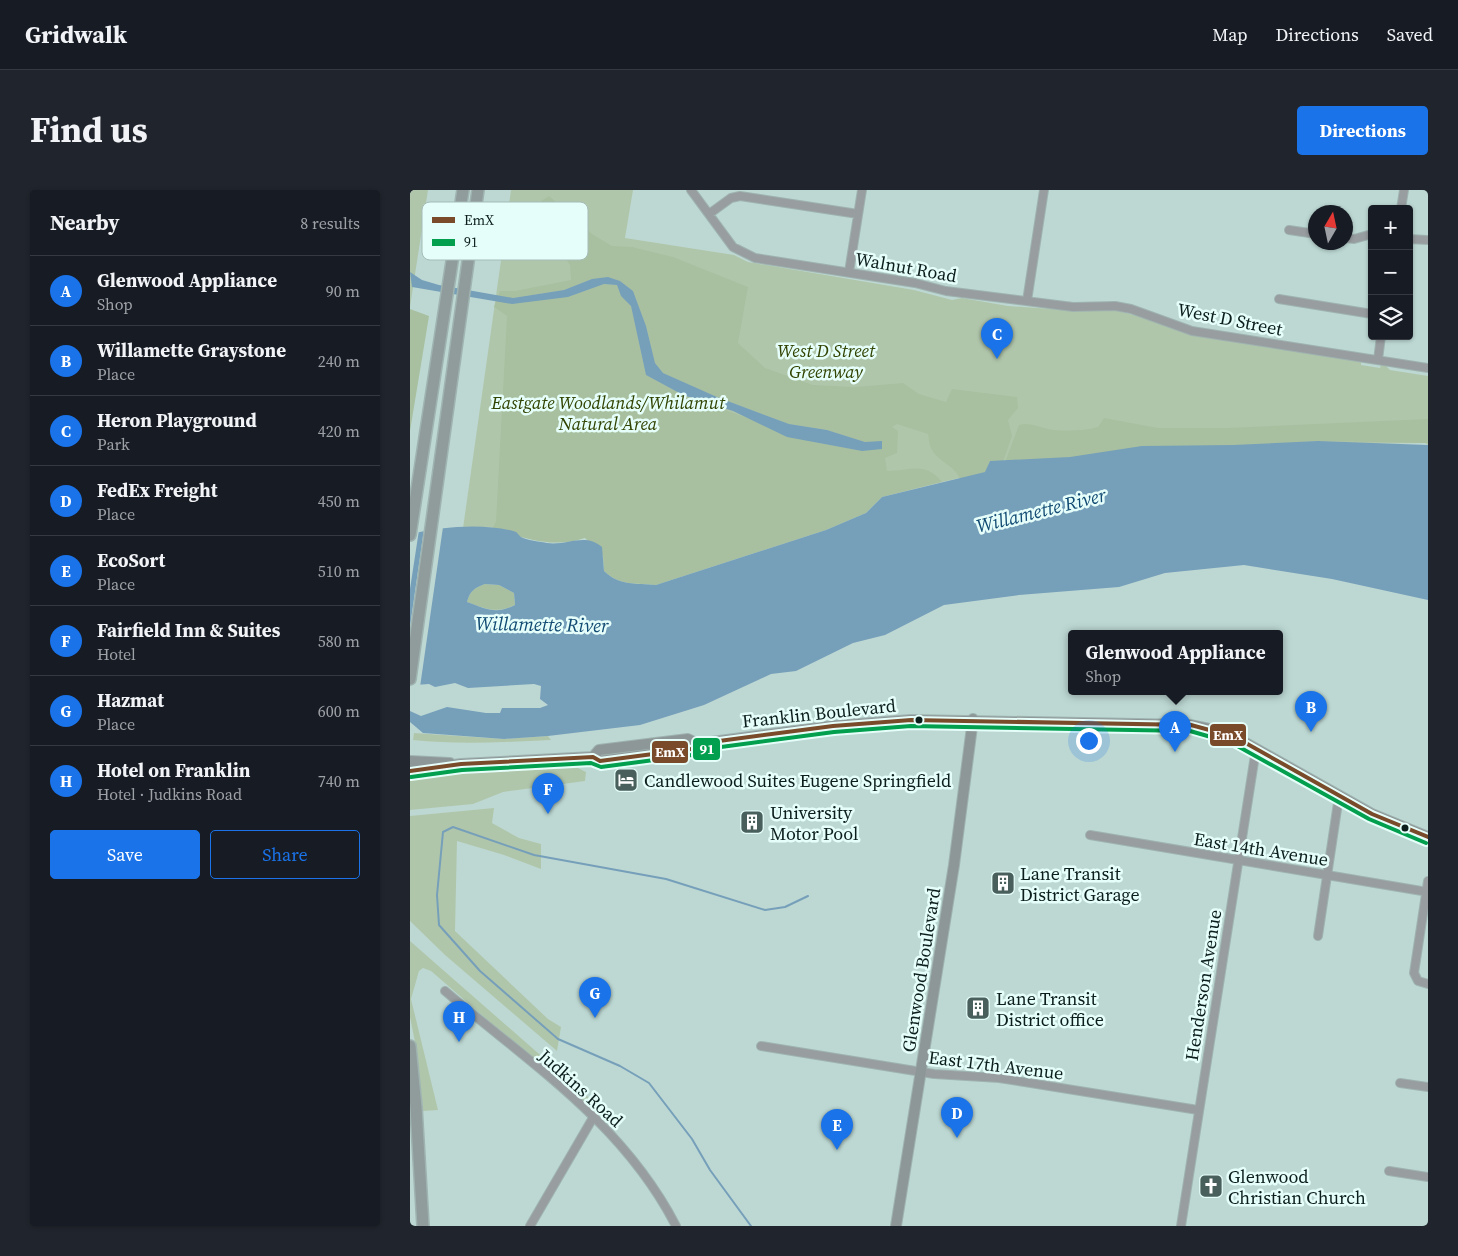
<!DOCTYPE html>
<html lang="en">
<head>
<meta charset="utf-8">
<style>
  :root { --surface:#171b24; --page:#20242c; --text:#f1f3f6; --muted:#9ea1a6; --line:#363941; --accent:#1a73e8 }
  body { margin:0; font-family:"Source Serif 4",serif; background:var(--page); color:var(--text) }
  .controls { position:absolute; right:15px; top:15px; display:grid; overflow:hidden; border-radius:5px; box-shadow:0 1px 4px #0004 }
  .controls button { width:45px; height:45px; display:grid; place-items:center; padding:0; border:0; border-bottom:1px solid var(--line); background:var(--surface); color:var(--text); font:25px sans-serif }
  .compass { position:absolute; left:898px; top:15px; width:45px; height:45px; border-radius:50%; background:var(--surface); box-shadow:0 1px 4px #0004; rotate:9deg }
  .you { position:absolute; left:678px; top:550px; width:18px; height:18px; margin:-12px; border:4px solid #fff; border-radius:50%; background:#1a73e8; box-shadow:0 0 0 8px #1a73e833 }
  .badge { display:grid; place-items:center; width:32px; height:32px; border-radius:50%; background:var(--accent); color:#fff; font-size:16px; font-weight:700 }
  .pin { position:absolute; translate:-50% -41px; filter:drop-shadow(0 1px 2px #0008) }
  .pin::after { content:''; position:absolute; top:26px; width:18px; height:15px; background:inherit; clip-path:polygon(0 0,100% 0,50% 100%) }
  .popup { position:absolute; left:658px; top:440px; width:215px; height:65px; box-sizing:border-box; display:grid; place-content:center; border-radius:5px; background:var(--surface); filter:drop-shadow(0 1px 4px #0005); font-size:16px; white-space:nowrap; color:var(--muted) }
  .popup b { font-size:19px; color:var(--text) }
  .popup::after { content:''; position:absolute; left:50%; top:100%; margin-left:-10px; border:10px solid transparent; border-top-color:var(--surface) }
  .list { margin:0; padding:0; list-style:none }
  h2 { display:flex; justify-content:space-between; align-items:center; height:65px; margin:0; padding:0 20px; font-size:21px }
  h2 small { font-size:16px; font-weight:400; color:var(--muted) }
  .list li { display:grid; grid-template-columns:32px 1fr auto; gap:15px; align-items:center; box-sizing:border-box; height:70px; padding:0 20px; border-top:1px solid var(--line) }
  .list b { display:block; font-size:19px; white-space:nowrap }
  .list p { margin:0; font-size:16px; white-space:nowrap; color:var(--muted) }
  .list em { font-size:16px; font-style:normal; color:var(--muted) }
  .actions { display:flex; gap:10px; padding:15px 20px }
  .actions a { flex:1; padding:11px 0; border:1px solid var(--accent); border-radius:5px; text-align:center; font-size:18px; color:var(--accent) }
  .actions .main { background:var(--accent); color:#fff }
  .icon { flex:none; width:28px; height:28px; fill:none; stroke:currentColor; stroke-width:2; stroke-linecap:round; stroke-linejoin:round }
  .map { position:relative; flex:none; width:1018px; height:1036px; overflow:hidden; border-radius:5px }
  header { display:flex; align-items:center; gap:30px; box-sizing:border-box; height:70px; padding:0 25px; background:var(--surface); border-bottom:1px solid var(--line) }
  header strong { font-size:24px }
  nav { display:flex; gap:28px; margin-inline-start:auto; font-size:18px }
  .intro { display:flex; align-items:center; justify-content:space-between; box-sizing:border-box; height:120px; padding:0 30px }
  h1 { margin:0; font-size:35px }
  .button { padding:12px 22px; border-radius:5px; background:var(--accent); color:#fff; font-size:18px; font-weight:700 }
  main { display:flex; gap:30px; padding:0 30px }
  aside { flex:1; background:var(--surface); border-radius:5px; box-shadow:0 1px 4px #0004 }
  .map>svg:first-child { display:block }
  .green { fill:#b0c6ab }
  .forest { fill:#a8c09f; fill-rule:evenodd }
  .water { fill:#769fba; fill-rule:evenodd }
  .pier { fill:#bdd8d3 }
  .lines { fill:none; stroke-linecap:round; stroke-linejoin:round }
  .stream { stroke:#769fba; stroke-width:2 }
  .minor-casing { stroke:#9fb4b0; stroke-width:10 }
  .major-casing { stroke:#9fb4b0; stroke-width:12 }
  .highway-casing { stroke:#9fb4b0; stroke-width:14 }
  .minor { stroke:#989da0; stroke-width:8 }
  .major { stroke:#8e9798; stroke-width:10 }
  .highway { stroke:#909c9c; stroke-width:11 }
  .bus-1-casing { stroke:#e6fefa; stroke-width:8 }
  .bus-2-casing { stroke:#e6fefa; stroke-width:8 }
  .bus-1 { stroke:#7a4b2a; stroke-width:4 }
  .bus-2 { stroke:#019f4e; stroke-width:4 }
  .bus-dot { fill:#0b1e1b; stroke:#e6fefa; stroke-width:2 }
  .labels { text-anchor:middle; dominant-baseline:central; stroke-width:5; stroke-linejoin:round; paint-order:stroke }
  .street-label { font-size:18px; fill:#0b1e1b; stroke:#e6fefa }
  .park-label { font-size:18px; font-style:italic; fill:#314300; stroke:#e6fefa }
  .poi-label { font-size:18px; fill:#0b1e1b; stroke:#e6fefa; text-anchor:start }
  .water-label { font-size:19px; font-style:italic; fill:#114a72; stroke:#e6fefa }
  .key { fill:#e6fefa; stroke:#a4bbb7; stroke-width:1 }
  .key-label { font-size:14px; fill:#0b1e1b }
  .line-badge { stroke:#e6fefa; stroke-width:2 }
  .badge-label { font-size:14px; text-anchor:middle; font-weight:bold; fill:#fff }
</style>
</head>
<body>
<header>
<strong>Gridwalk</strong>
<nav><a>Map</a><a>Directions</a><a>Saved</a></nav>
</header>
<div class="intro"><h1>Find us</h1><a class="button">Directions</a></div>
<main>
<aside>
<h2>Nearby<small>8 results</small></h2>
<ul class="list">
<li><span class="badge">A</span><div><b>Glenwood Appliance</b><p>Shop</p></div><em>90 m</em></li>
<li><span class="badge">B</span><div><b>Willamette Graystone</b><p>Place</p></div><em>240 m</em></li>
<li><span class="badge">C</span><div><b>Heron Playground</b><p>Park</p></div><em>420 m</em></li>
<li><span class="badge">D</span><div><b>FedEx Freight</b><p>Place</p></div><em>450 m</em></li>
<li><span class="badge">E</span><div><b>EcoSort</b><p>Place</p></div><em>510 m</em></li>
<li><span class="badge">F</span><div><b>Fairfield Inn &amp; Suites</b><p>Hotel</p></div><em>580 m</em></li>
<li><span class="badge">G</span><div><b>Hazmat</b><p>Place</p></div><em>600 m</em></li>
<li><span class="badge">H</span><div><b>Hotel on Franklin</b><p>Hotel · Judkins Road</p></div><em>740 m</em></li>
</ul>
<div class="actions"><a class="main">Save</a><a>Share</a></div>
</aside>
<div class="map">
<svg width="1018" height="1036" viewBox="0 0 1018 1036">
  <rect width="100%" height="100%" fill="#bdd8d3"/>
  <path class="green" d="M0,0h18l-18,117z
    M101,0h122l-8,48 109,17 14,7 166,28 38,10 10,-2 46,8 75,5h34l25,6 51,18 168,25v5l19,3 1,-3 5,1 4,4 38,6v69l-3,-2 -283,3 -72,11 -80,4 -4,11 -44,10 -428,49 -27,-4 -24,1z
    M4,543l90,6 44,-3 3,4c-46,2 -92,5 -138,0z
    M168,578l8,4 -1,9 -82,11 -30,12 -63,6v-36z
    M84,618l-2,15 27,15 22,6v25l-37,-14 -47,-14 -2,90 93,88 13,8 -4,24 -112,-96 -35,-34v-105z
    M0,751l210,184 -5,5 -184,-159 -8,-3 -4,3 -8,28 27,111 -15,1 -6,-59 -7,-35z"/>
  <path class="forest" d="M139,6l43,38 20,12 20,1 41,10 75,30 -10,56 27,25 48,17 42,2 48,-4 16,11 27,8 6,-13 65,8 1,11 -10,12 4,16 -9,26 -13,-1 -4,11 -26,7c-4,-12 -22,-18 -28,-29 -3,-5 -3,-11 -4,-16l-31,-10 -5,3 6,4 -1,22 -12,5 2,13c24,0 38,-10 55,11l-60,15 -16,16 -40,17 -170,55c-20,-2 -37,1 -52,-14l-1,-15 -18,-18c-32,11 -62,0 -92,-10l3,-7 11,-205 -13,-9 6,-16h15l56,-11 -1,-15 -15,-22 -4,-16 -10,-17v-9zM182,89l28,2 13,10 13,35 9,37 8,10 54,24 72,27 38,6 38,12h17l-20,9 -47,-9 -132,-47 -37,-20 -15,-69 -10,-10 -4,-11 -13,-1 -36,13 -55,1 51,-8z
    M0,119l19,7 -19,115z
    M694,228l54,10h69l201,-9v24l-110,-2 -313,21 14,-37c10,-4 24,4 35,5 14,1 30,1 44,-3z
    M75,394l14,1 15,8 1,12c-19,9 -29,4 -48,-3 3,-11 7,-14 18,-18z"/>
  <path class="water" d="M0,82l12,8 17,5 74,13 51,-8 28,-11 16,-2 12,4 13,10 13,35 9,37 8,10 54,24 72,27 38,6 38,12 17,-1v8l-20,2 -75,-14 -54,-26 -50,-16 -37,-20 -15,-69 -10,-10 -4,-11 -13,-1 -36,13 -56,7 -100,-17z
    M908,251l110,4v155l-96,-21 -88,-14 -79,8 -46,14 -100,8 -75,10 -59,30 -32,8 -57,28 -25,3 -67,31 -64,20 -92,11 -44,3 -81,-6 -13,-11v-11l11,5 26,-9 39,6h14l2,-5h38l8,-3 -8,-6 1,-13 -7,-2 -66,4 -13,-5 -20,4 -6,-3 -14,1 -5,7v-158c32,-7 71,-11 103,-3 5,1 5,4 8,6 4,3 21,5 26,6 20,3 38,-11 55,4l2,24c15,15 32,12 52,14l170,-55 40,-17 16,-16 103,-25 5,-11 80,-4 72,-11 91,-1zM75,394l14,1 15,8 1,12c-19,10 -29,4 -48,-3 3,-11 7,-14 18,-18z"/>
  <path class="pier" d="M33,337l-23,160 -4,1 -6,6v-68l14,-97z
    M9,340l-9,59v-57z"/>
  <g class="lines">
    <path class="stream" d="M341,1036l-41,-56 -18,-31 -43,-56 -29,-17 -62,-27 -78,-68 -41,-46 -2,-30 6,-63 10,-5 81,28 132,24 99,31 20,-3 23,-11"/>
    <g class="minor-casing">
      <path id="minor" d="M281,0l42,57 22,11 160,25 31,8 127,16 42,-1 16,3 61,22 236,37
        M991,19l3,-19
        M299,24l22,-16 9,-2 118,18
        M879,40l27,4
        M936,48l8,1 18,-5
        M999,49l19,1
        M439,82l13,-82
        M869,109l93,15
        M617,111l17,-111
        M968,170l3,-24
        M680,645l338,57
        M1018,691l-14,92 4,8 10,3
        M908,746l21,-140
        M35,801c86,73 178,132 231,235
        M351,856l173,28 65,4 199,32
        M990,893l28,4
        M979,981l39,6
        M120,1036l64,-110
        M771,1036l75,-477"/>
    </g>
    <g class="major-casing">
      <path id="major" d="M183,567l6,-7 89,-11 10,5
        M0,571l40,2
        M0,581l51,-7 132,-7 7,4 91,-12 13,-6 129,-17 78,-6 280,5 24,5 20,7 137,77 56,23
        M486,1036l58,-361 19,-146"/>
    </g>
    <g class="highway-casing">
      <path id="highway" d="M0,345l53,-345
        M0,489l68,-489
        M0,856l6,61 7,119"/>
    </g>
    <use href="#minor" class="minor"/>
    <use href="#major" class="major"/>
    <use href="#highway" class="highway"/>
    <g class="bus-1-casing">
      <path id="bus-1" d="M0,581l51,-7 132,-7 7,4 91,-12 13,-6 129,-17 78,-6 280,5 44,12 137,77 56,23"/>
    </g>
    <g class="bus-2-casing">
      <path id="bus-2" d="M1,587l51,-7 129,-7 10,4 91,-12 14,-6 128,-17 77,-6 279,5 42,12 137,76 57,24"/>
    </g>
    <use href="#bus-1" class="bus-1"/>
    <use href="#bus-2" class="bus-2"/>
  </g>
  <defs>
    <g id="hotel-square" transform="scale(1.25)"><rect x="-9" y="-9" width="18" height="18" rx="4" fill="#495f5b" stroke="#e6fefa"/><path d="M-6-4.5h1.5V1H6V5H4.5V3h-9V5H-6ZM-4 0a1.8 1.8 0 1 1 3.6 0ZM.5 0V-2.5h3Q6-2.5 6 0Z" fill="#fff"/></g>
    <g id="building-square" transform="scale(1.25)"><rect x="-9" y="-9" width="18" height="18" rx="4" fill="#495f5b" stroke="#e6fefa"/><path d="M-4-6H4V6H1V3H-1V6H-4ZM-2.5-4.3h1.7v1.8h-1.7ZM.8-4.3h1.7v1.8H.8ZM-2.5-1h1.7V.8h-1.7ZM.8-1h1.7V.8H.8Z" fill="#fff"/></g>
    <g id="church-square" transform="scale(1.25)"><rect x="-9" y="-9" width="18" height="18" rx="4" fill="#495f5b" stroke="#e6fefa"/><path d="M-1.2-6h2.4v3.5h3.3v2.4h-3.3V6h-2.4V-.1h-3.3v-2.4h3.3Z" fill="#fff"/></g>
  </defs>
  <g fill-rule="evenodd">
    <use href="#hotel-square" x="216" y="590"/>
    <use href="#building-square" x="342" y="632"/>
    <use href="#building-square" x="593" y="693"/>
    <use href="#building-square" x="568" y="818"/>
    <use href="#church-square" x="801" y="996"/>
  </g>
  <g class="bus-dot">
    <circle cx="509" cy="530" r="4.5"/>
    <circle cx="995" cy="638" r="4.5"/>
  </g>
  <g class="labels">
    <g class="street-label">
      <text transform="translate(496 77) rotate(10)">Walnut Road</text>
      <text transform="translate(820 129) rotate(11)">West D Street</text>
      <text transform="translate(409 523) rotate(-6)">Franklin Boulevard</text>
      <text transform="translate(851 659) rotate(9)">East 14th Avenue</text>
      <text transform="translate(511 780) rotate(-81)">Glenwood Boulevard</text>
      <text transform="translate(793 795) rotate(-81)">Henderson Avenue</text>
      <text transform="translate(586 875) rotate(7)">East 17th Avenue</text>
      <text transform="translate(171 898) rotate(42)">Judkins Road</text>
    </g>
    <g class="park-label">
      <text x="416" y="160">West D Street<tspan x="416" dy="21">Greenway</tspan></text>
      <text x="198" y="212">Eastgate Woodlands/Whilamut<tspan x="198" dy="21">Natural Area</tspan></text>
    </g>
    <g class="poi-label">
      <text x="234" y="590">Candlewood Suites Eugene Springfield</text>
      <text x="360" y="622">University<tspan x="360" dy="21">Motor Pool</tspan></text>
      <text x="610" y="683">Lane Transit<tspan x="610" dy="21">District Garage</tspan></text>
      <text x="586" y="808">Lane Transit<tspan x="586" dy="21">District office</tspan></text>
      <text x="818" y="986">Glenwood<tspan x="818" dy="21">Christian Church</tspan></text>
    </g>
    <g class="water-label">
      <text transform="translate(631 320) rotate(-14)">Willamette River</text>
      <text transform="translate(132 434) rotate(1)">Willamette River</text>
    </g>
  </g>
  <rect x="12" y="12" width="166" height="58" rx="8" class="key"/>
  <rect x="22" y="27" width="23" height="6" fill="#7a4b2a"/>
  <rect x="22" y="49" width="23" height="7" fill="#019f4e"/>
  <g class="key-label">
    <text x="54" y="35">EmX</text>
    <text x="54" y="57">91</text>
  </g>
  <g class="line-badge">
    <rect x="799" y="533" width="38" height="24" rx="5" fill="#7a4b2a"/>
    <rect x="282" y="547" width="29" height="24" rx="5" fill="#019f4e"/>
    <rect x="241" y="550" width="38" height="24" rx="5" fill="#7a4b2a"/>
  </g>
  <g class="badge-label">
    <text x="818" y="550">EmX</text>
    <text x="297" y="564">91</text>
    <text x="260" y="567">EmX</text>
  </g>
</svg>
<div class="controls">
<button>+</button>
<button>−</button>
<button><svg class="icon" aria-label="layers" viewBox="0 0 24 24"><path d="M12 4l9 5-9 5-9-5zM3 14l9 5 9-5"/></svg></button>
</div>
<svg class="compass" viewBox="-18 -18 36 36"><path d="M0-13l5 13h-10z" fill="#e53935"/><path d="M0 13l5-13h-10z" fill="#9ea1a6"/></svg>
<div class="you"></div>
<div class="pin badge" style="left:765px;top:562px">A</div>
<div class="popup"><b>Glenwood Appliance</b>Shop</div>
<div class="pin badge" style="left:901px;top:542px">B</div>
<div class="pin badge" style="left:587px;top:169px">C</div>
<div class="pin badge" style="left:547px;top:948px">D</div>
<div class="pin badge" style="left:427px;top:960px">E</div>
<div class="pin badge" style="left:138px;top:624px">F</div>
<div class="pin badge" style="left:185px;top:828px">G</div>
<div class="pin badge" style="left:49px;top:852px">H</div>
</div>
</main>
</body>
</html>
